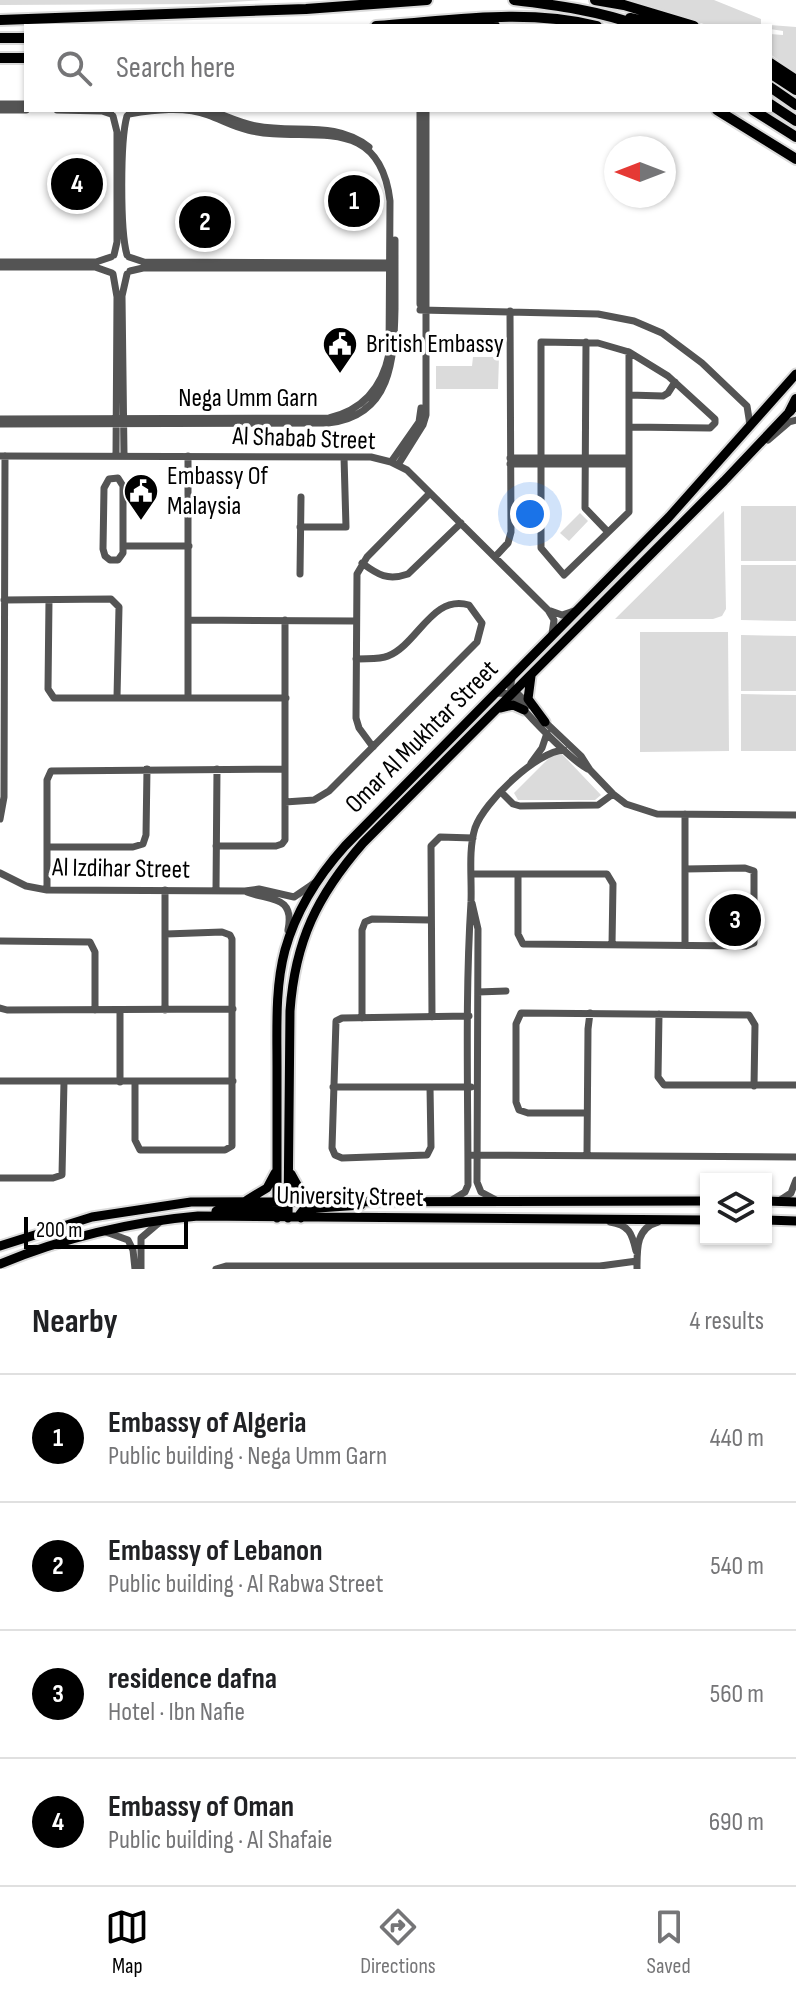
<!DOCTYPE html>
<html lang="en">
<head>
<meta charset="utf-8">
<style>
  :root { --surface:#fff; --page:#f6f6f6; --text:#202124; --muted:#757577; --line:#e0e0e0; --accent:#000 }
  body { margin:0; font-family:"Sofia Sans Condensed",sans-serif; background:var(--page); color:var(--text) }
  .controls { position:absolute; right:24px; bottom:24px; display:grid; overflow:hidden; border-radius:0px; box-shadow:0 2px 6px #0004 }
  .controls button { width:72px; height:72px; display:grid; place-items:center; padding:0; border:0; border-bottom:2px solid var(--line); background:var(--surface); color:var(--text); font:40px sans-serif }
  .compass { position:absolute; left:604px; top:136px; width:72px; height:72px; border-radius:50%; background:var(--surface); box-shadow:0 2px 6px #0004; rotate:270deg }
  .scale { position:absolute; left:24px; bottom:20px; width:164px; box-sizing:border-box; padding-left:8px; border:4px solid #000; border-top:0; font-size:22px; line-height:28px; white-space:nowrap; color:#000; -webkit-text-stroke:6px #fff; paint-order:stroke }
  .you { position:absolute; left:530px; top:514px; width:28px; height:28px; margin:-20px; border:6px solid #fff; border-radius:50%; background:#1a73e8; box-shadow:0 0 0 12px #1a73e833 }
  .badge { display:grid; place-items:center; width:52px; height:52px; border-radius:50%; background:var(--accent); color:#fff; font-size:26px; font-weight:700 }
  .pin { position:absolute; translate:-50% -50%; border:4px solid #fff; box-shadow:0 2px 8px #0006 }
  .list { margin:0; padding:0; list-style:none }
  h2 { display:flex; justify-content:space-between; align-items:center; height:104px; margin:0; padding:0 32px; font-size:34px }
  h2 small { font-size:26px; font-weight:400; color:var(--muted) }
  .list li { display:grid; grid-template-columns:52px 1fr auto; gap:24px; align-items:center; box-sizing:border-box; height:128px; padding:0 32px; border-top:2px solid var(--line) }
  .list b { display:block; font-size:30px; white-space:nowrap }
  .list p { margin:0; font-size:26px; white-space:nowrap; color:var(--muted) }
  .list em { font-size:26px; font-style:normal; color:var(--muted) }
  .icon { flex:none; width:44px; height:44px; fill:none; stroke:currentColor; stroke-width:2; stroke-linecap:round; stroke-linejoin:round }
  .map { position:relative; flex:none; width:796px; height:1269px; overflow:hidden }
  .search { position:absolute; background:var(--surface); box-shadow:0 2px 6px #0004; left:24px; right:24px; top:24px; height:88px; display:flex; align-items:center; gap:20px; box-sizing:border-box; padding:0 28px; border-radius:0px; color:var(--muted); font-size:30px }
  .sheet { height:616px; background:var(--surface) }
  nav { display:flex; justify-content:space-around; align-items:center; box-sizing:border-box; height:112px; border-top:2px solid var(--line); background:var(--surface); font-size:22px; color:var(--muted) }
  nav a { display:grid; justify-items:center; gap:4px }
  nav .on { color:var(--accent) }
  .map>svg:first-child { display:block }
  .green { fill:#dbdbdb }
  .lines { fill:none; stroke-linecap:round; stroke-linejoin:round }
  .major-casing { stroke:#dbdbdb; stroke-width:13 }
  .highway-casing { stroke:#dbdbdb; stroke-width:14 }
  .minor { stroke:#545454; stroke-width:7 }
  .major { stroke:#000; stroke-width:9 }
  .highway { stroke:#000; stroke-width:10 }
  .labels { text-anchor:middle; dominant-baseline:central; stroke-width:7; stroke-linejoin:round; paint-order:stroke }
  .poi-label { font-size:26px; fill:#000; stroke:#fff; text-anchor:start }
  .street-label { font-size:26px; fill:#000; stroke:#fff }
</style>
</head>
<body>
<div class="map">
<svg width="796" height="1269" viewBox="0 0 796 1269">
  <rect width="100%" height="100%" fill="#fff"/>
  <path class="green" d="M0,0h264l-61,4 -203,1z
    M618,0h96l47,19v6l-50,1z
    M769,26l1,-1 26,2v46l-26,-19v-20l13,1v-4l-13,-2z
    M473,357h26l-1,32h-62v-23h36z
    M741,506h55v55h-55z
    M724,511l2,98 -4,7 -9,3h-98z
    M580,513l8,8 -19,20 -9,-8z
    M741,565h55v56l-55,-1z
    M640,632h88l1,119 -89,1z
    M741,635l55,1v55h-55z
    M741,694l55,1v56h-55z
    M553,754h9l39,41 -6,5h-77l-4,-7z"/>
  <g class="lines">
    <g class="major-casing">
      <path id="major" d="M531,676l-3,23 17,23
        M500,708l13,-3 11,5
        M291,1174l10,18 15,7
        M247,1200l20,-12 8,-15
        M766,1201l30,1
        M216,1211l65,-2
        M277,1218c0,-51 0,-102 0,-152 0,-38 -2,-79 8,-116 11,-39 33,-74 60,-104l324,-329 127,-143
        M288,1218l2,-207c5,-70 27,-115 73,-168l361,-362 70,-74
        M301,1218l-1,-4 4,-5 57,-4
        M766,1220l30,1
        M0,1246l92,-29 99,-15 515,-1
        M0,1264c63,-26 130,-42 198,-48l508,4"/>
    </g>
    <g class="highway-casing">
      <path id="highway" d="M514,0c42,5 86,11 126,26
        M595,0l29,5 70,21
        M630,18l37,8
        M0,20l306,-11 121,-9
        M458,22l37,4
        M376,26c74,-5 147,-18 221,0
        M0,38h26
        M0,58h26
        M770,63l26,17
        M770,73l26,17
        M770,87l26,18
        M770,104l26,17
        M717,110l79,49
        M753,110l43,27
        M790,411l6,-12"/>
    </g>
    <path class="minor" d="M0,104h26
      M0,110h26
      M57,110l45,1 9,3
      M209,110c15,5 30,13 47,16 40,8 78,-6 113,21
      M420,110v194
      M113,116l4,16v110l-3,13
      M127,116c-7,24 -7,115 0,139
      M129,257l15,5 249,1
      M0,262h96l15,-5
      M0,267h95l17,6
      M130,271l13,-3h248
      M113,274l4,23 -1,159
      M420,310l178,4 36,7 28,12 40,30 45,43 3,19
      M541,342l57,1 31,9v160l-65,63 -23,-27z
      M586,342l-1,166 22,23
      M629,352l39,24 47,43v4l-5,5 -80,-1
      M629,395l34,1 5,-3 7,-11
      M0,419l329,-1c34,-8 53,-30 60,-64l1,-153c-11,-92 -85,-56 -142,-71 -14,-3 -26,-10 -40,-15 -24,-9 -54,-5 -79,-1
      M0,424l328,-1c64,-7 66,-64 67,-114 0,-23 0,-46 0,-69
      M768,440l21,-18 7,-2
      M124,455l-2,-159 5,-22
      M0,456l371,1 20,5 16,8 141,140 6,10 -2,14
      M510,458h119
      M391,462l28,-40 2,-14
      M510,464h119
      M398,465l25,-40 3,-10v-305
      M118,478l5,8v67l-5,7h-8l-5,-4 -2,-7 1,-61 5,-9z
      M300,527h46l-2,-70
      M124,546h65
      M495,557l13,-14 3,-11 -1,-221
      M362,563c16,12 26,18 46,11l53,-51
      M300,574l1,-77
      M4,600l107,-1 8,8 -2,90
      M49,600l-1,89 6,9h232
      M548,610l14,5 12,-4
      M188,620l168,1
      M512,678c-1,6 -2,8 -1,13 5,15 65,74 79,79
      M496,693l22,1 11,11
      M188,698v-242
      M543,720l38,36 9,14 23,24 13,10 31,10 139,1
      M373,747l-14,-19 -3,-10 1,-144 10,-17 63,-64
      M531,763l11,-15 5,-15
      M501,792l12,12 7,2 78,-1 15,-11
      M285,802l29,-2 15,-9 148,-149 5,-19 -13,-18c-37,-11 -51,39 -81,51 -9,4 -22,2 -32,3
      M685,814v131
      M0,819l4,-22 1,-341
      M216,846h60l6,-2 3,-4v-220
      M48,847h85l10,-3 3,-9 1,-66
      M0,873l26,13 21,4 198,1 14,-2 35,8 22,-15
      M471,874h136l6,10 -1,61
      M518,874v60l5,10 223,2 8,-3v-72l-9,-3 -60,1
      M47,890v-110l4,-9 234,-2
      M216,890l1,-121
      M247,892c23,9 48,3 41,38
      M472,903l6,26 -1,253 4,10 15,8
      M0,941l90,1 5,10v58
      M478,992l28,-1
      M0,1008l7,2 226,-1
      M120,1010v72
      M165,1010v-120
      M659,1014l-1,63 6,8h132
      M432,1017l-1,-171 9,-9 33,1
      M362,1018v-88l3,-8 7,-3 58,1
      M0,1081h233
      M135,1082v58l5,10h85l7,-4v-207l-2,-4 -8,-3 -56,2
      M333,1087h138
      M430,1087l1,60 -4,8 -85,3 -7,-3 -3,-7 4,-127 6,-3 127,-2
      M587,1113h-59l-9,-3 -3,-8v-78l5,-11 228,2 6,10 -1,61
      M587,1154l1,-125 2,-16
      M468,1155l328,2
      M0,1178h53l9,-3 2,-94
      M452,1200l13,-8 3,-7c0,-95 -3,-189 3,-283 1,-24 -3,-51 4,-74 9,-26 62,-77 89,-78
      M779,1201l12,-8 5,-13
      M610,1222c19,3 22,11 26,29
      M106,1232l22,8 5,10 2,19
      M141,1269v-31l20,-17
      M216,1269l10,-3h374l37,-5
      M637,1269c0,-20 -1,-41 21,-47"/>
    <use href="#major" class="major"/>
    <use href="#highway" class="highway"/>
  </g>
  <defs>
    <g id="civic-pin" transform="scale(1.8)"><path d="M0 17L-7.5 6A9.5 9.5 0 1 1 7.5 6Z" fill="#000" stroke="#fff"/><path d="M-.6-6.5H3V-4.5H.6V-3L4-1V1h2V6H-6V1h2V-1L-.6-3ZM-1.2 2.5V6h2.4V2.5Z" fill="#fff"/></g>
  </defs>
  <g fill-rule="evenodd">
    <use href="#civic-pin" x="340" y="344"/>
    <use href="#civic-pin" x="141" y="491"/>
  </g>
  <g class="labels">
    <g class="poi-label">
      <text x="366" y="344">British Embassy</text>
      <text x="167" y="476">Embassy Of<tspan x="167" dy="30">Malaysia</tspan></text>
    </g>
    <g class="street-label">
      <text x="248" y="398">Nega Umm Garn</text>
      <text transform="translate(304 439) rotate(2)">Al Shabab Street</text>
      <text transform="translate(422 737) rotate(-45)">Omar Al Mukhtar Street</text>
      <text transform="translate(121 869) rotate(1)">Al Izdihar Street</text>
      <text transform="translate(350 1197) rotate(1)">University Street</text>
    </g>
  </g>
</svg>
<div class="controls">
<button><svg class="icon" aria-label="layers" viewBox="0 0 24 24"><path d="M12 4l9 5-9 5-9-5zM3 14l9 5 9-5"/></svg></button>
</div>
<svg class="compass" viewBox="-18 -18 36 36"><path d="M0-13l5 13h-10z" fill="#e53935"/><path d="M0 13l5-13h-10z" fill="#757577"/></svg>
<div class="scale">200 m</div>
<div class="you"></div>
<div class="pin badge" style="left:354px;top:201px">1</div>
<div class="pin badge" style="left:205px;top:222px">2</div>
<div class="pin badge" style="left:735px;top:920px">3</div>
<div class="pin badge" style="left:77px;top:184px">4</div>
<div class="search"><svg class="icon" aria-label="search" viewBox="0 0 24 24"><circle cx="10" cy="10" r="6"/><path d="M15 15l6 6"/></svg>Search here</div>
</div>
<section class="sheet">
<h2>Nearby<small>4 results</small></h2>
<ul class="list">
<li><span class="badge">1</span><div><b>Embassy of Algeria</b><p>Public building · Nega Umm Garn</p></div><em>440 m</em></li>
<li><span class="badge">2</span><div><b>Embassy of Lebanon</b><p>Public building · Al Rabwa Street</p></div><em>540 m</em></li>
<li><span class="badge">3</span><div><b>residence dafna</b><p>Hotel · Ibn Nafie</p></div><em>560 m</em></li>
<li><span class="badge">4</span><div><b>Embassy of Oman</b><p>Public building · Al Shafaie</p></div><em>690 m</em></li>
</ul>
</section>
<nav>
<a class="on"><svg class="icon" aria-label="map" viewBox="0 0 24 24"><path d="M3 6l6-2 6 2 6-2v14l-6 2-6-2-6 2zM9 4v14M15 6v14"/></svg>Map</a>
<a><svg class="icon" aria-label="directions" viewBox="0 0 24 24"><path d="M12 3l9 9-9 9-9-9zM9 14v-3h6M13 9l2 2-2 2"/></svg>Directions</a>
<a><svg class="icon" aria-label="saved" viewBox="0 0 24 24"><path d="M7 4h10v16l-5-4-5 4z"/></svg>Saved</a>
</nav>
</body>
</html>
